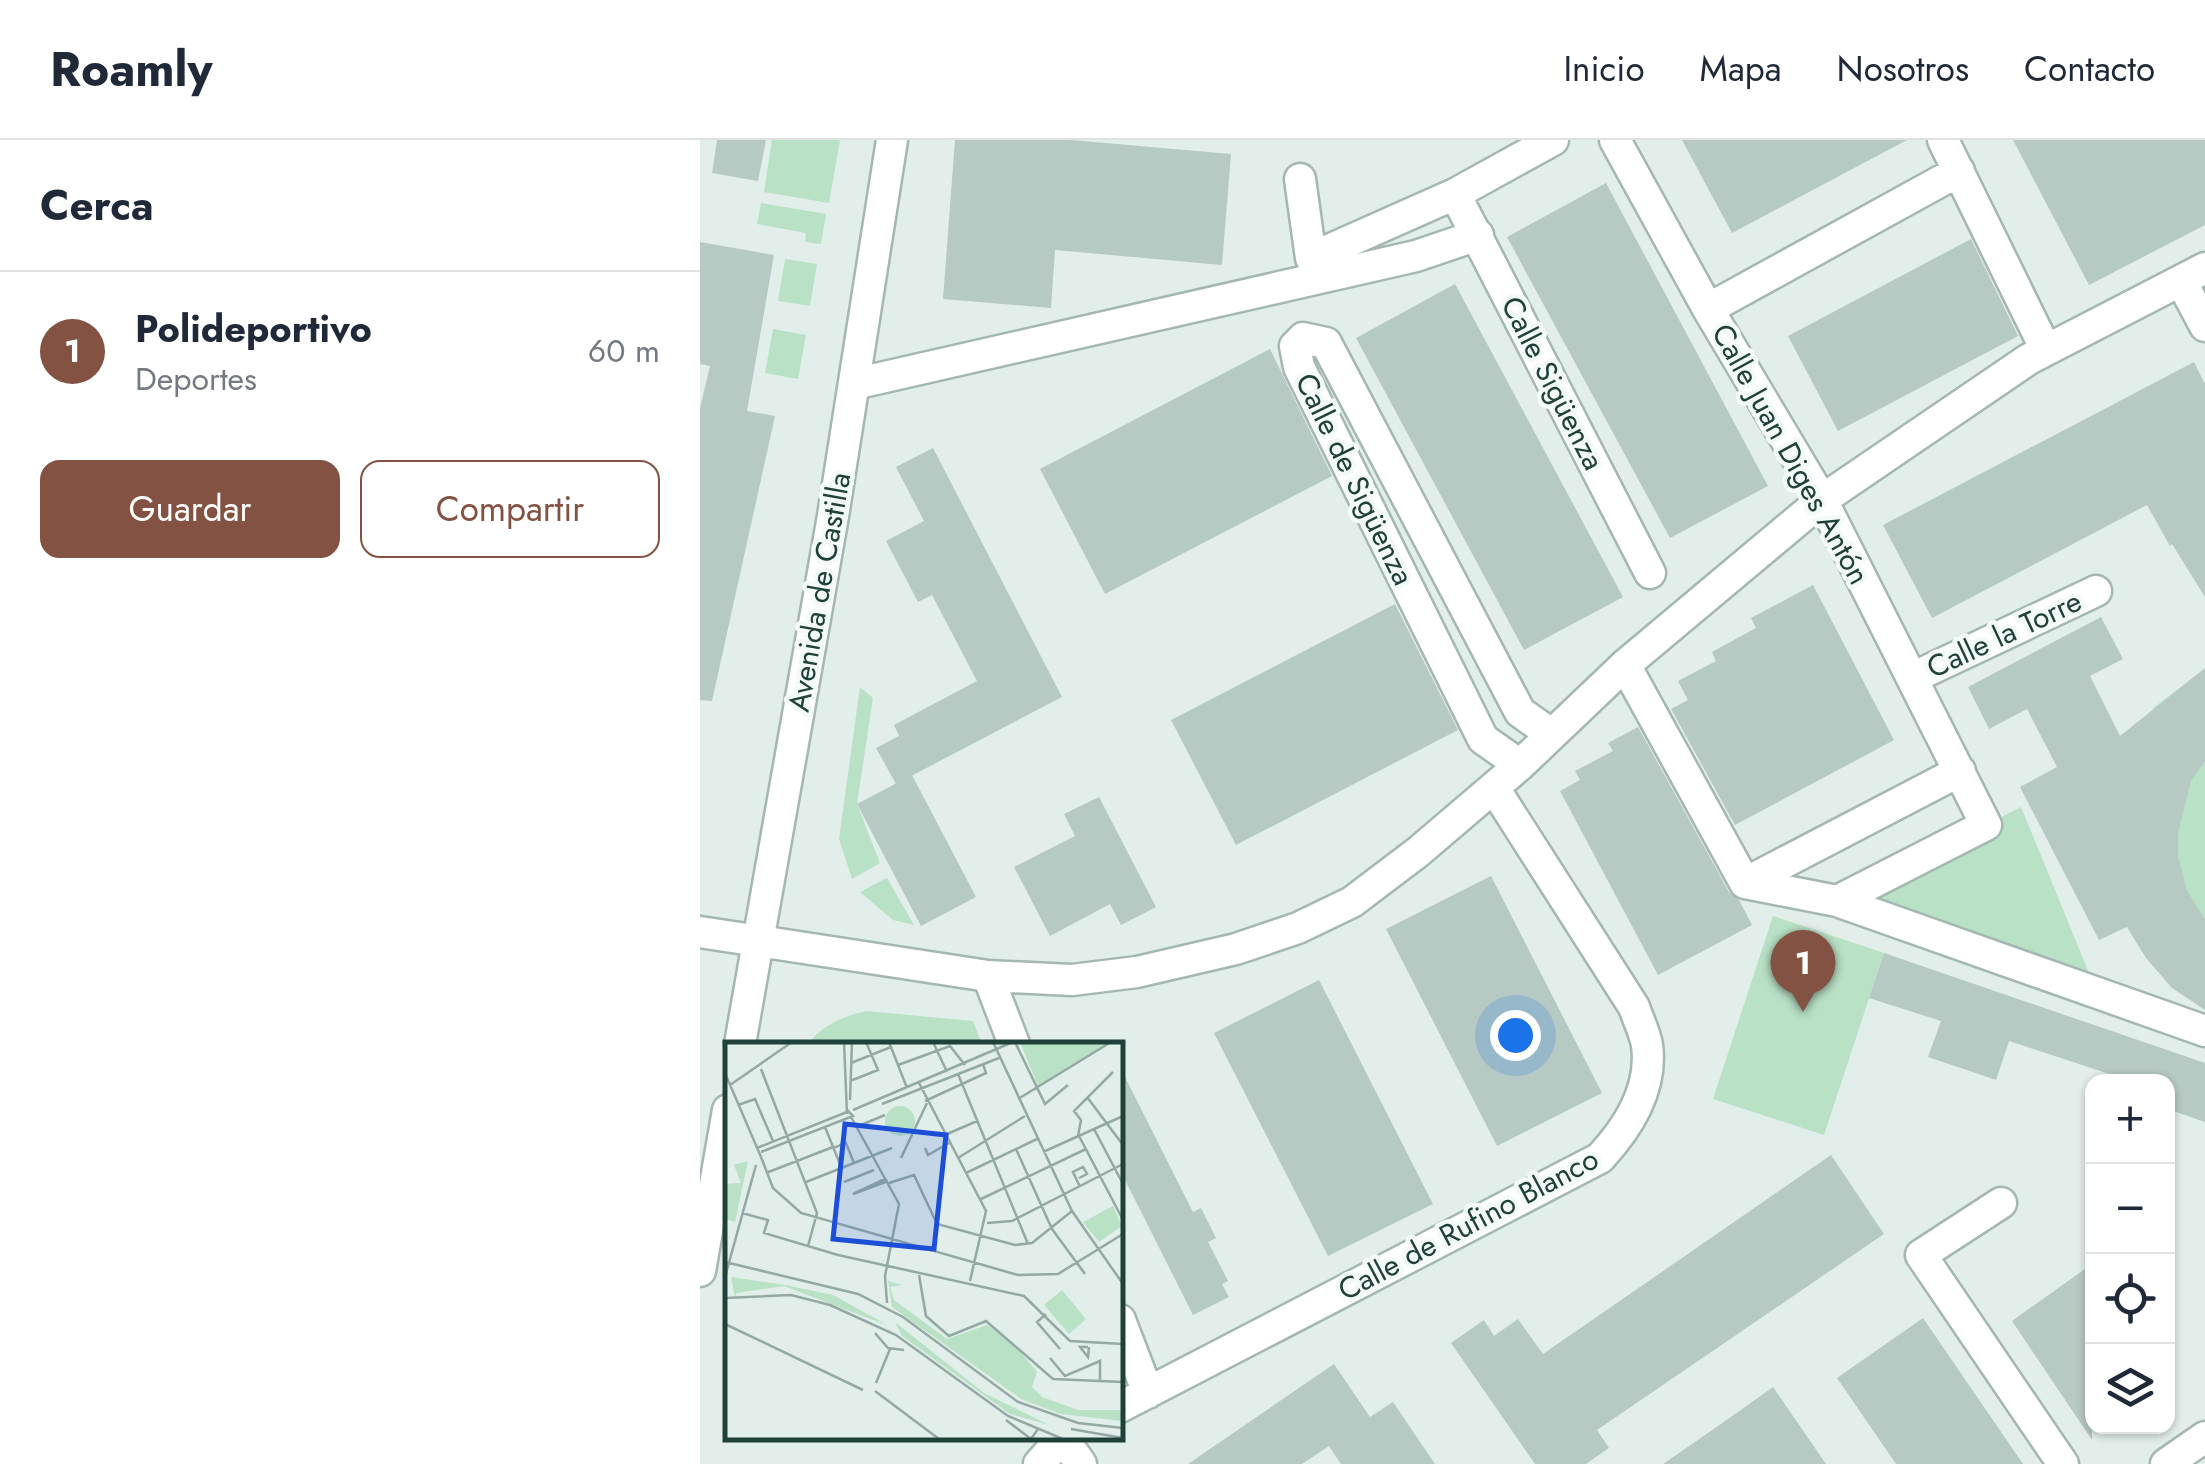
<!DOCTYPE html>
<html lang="es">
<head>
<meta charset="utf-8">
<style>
  :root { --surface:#fff; --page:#f2f2f3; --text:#1f2937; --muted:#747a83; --line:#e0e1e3; --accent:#845242 }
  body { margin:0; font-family:Jost,sans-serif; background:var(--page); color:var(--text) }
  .controls { position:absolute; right:30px; bottom:30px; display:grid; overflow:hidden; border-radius:20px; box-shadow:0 2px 8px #0004 }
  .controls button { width:90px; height:90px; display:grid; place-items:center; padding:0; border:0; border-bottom:2px solid var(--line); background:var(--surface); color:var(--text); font:50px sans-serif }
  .you { position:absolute; left:815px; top:895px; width:35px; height:35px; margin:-25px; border:8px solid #fff; border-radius:50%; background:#1a73e8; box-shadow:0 0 0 15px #1a73e833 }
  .badge { display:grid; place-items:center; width:65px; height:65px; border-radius:50%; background:var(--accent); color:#fff; font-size:32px; font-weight:700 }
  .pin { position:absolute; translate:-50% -82px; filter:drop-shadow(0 2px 5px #0008) }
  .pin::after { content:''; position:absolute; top:52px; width:35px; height:30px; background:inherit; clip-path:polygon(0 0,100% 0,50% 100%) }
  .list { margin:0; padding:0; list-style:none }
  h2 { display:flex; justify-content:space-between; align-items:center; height:130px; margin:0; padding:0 40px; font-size:42px }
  h2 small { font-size:32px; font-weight:400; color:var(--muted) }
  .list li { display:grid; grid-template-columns:65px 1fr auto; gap:30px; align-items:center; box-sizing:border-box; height:160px; padding:0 40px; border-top:2px solid var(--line) }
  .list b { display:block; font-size:38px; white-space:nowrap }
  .list p { margin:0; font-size:32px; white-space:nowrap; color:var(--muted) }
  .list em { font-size:32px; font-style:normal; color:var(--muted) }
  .actions { display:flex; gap:20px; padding:30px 40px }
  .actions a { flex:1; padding:22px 0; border:2px solid var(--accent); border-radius:20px; text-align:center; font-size:35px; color:var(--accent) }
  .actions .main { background:var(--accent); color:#fff }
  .icon { flex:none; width:55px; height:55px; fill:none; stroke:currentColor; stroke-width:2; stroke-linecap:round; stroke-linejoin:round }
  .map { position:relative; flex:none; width:1505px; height:1324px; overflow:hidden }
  header { display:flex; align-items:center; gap:60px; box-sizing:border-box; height:140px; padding:0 50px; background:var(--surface); border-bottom:2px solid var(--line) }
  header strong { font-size:48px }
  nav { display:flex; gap:55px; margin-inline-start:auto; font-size:35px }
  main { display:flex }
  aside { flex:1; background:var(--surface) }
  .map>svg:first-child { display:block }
  .green { fill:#b9e1c6 }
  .building { fill:#b7c9c3 }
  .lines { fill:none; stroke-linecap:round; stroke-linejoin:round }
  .minor-casing { stroke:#a4b7b1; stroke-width:35 }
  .minor { stroke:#fff; stroke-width:30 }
  .labels { text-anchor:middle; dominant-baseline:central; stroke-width:9; stroke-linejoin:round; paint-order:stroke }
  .street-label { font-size:30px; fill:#20413a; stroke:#f3faf7 }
  .inset-road { fill:none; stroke:#94a9a3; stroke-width:2.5 }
  .view { fill:#1d4ed8; fill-opacity:0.15; stroke:#1d4ed8; stroke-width:5 }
  .inset-edge { fill:none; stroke:#20413a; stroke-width:5 }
</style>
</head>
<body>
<header>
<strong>Roamly</strong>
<nav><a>Inicio</a><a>Mapa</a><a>Nosotros</a><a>Contacto</a></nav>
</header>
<main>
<aside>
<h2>Cerca<small></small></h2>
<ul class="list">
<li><span class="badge">1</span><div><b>Polideportivo</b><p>Deportes</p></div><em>60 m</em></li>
</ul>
<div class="actions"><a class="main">Guardar</a><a>Compartir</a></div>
</aside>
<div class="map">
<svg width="1505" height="1324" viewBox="0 0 1505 1324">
  <rect width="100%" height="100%" fill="#e2eee9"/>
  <path class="green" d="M72,0h68l-11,63 -65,-11z
    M61,63l65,11 -5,30 -16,-2 1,-9 -49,-9z
    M85,119l32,5 -7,42 -32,-5z
    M73,189l33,6 -8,44 -33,-6z
    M1505,529v341c-30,-21 -55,-43 -73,-75l20,-10 18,-198 -17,-19z
    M160,547l13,11 -16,106 23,59 -28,16 -13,-40z
    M1321,667l75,183 -259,-89z
    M187,738l27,47 -21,-5 -33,-28z
    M1073,776l111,37 -60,182 -111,-36z
    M166,871l107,10 9,23h-174c14,-19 36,-28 58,-33z"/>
  <path class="building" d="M17,0h49l-8,41 -46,-8z
    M255,0h116l160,14 -9,111 -167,-15 -4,58 -108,-9z
    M982,0h225l-175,93z
    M1313,0h192v85l-116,60z
    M906,43l162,303 -98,52 -163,-301z
    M1271,99l47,97 -180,95 -50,-95z
    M0,102l74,13 -27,156 28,5 -63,285 -12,-1v-292l10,-42 -10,-2z
    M755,144l168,313 -99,53 -168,-312z
    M570,209l62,127 -227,118 -65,-125z
    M1494,222l11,22v213l-33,-53 -2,2 -23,-41 -215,113 -49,-93z
    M233,308l129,249 -166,87 -20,-36 23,-12 -5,-11 83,-44 -45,-86 -14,7 -32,-61 38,-20 -28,-54z
    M1113,445l81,155 -159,85 -64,-116 17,-9 -10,-19 38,-20 -4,-9 44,-24 -5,-10z
    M695,464l63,126 -222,115 -65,-125z
    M1401,477l22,42 -33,17 30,60 85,-68v93l-14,20 -13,52v24l9,33 18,30v90l-33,-22 -26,-30 -19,-31 -28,13 -79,-153 37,-20 -30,-58 -38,20 -21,-42z
    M938,587l91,165 10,8 13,25 -94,50 -98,-184 20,-11 -5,-9 38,-20 -5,-8z
    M212,635l64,122 -55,29 -64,-122z
    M399,657l57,110 -35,18 -11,-21 -60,32 -36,-69 61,-31 -11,-22z
    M791,736l111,217 -105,53 -111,-217z
    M1184,813l321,110v59l-37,-13v-27h-34l-125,-41 -13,39 -68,-23 13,-36 -72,-23z
    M619,840l114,224 -105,52 -114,-223z
    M420,927l73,145 8,-4 15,30 -8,4 20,39 -6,3 7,13 -36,18 -73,-145z
    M1131,1015l53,79 -287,196 12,18 -23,16h-51l-84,-121 33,-23 10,16 24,-17 25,35z
    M1392,1124v176l-80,-119z
    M1223,1178l100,146h-127l-59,-86z
    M634,1224l36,53 23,-15 42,62h-94l-12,-18 -27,18h-114z
    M1073,1247l53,77h-163l58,-40z"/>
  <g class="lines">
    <g class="minor-casing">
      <path id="minor" d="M915,0l93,169 114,191 164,325 -149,76
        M1243,0l103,210
        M600,39l11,79 144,-64 98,-54
        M755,54l195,379
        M1481,141l24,45
        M1008,169l251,-138
        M154,244l562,-128 62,-21
        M925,525l120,218
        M1212,538l184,-87
        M820,625l-37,-26 -184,-372 -4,-21 8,-8 23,5 194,369 31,22
        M1260,631l-215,112 92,18 368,130
        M0,792l288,44 84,4 65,-8 99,-23 62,-21 54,-26 66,-50 102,-87 105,-100 197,-165 207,-141 176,-91
        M288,836l26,68
        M40,904l93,-528 59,-376
        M1301,1063l-80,52 142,209
        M0,1131l28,-161
        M420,1180l28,73
        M420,1267l480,-249c28,-30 53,-69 47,-113 -2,-12 -9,-26 -13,-38l-140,-219
        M362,1297l19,27
        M339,1324l25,-28
        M1466,1324l39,-27"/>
    </g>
    <use href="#minor" class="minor"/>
  </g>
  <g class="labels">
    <g class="street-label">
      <text transform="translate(853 243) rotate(63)">Calle Sigüenza</text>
      <text transform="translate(1091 314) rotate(61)">Calle Juan Diges Antón</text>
      <text transform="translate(655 339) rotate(64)">Calle de Sigüenza</text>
      <text transform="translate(119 452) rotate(-80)">Avenida de Castilla</text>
      <text transform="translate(1304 494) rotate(-25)">Calle la Torre</text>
      <text transform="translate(768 1084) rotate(-28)">Calle de Rufino Blanco</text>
    </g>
  </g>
  <g transform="translate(25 902)">
    <rect width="398" height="398" fill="#e2eee9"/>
    <path d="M295,0h89l-71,44zM160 79a15 15 0 1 1 30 0a15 15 0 1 1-30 0ZM23,119l-13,61 -10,-3v-35l16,-1 -7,-18zM388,164l9,20 -23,16 -16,-20zM6,235l54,8 48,10 56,31 -105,-40 -48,7 -1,5zM163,239l14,4 -12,2 4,13 53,39 40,-14 25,17 25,30 -5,15 10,10 36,13h44v11l-61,-7 -40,-15 -129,-92zM337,248l24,29 -17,15 -25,-29zM170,280l89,71 65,32 -39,-11 -108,-78z" fill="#b9e1c6"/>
    <path class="inset-road" d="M119,0l3,72M164,0l18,46M208,0l14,30M268,0l79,169 51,73M290,0l30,62 23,-19M126,21l40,-16M173,23l52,-19 15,19M36,27l56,144 -9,33M0,31l36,84M233,32l70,170M125,39l28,-11 -12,-28M194,41l67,128 -16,70M5,43l62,-43M362,55l36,48M293,57l93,-57M125,58l2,-58M200,59l61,-28 -3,-9M157,62l117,-46M13,63l17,-6 18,42M128,68l160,-68M126,75l48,87 -14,72 2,27M100,85l17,42M131,85l29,-12M369,87l29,55M220,93l32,-14M353,94l3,-16 -7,-9 39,-39M354,94l44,84M32,106l90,-36M108,106l13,-5 8,20M200,106l3,7 21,-12M291,107l36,80 33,45M36,110l92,-36 -6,-6M318,110l80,-36M36,115l12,31 28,25 217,62 40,-1 65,-40M176,116l26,-55M233,116l67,-42M41,131l67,-26M241,131l71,-34M354,136l8,-4 -4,-7 -10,5 7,15M160,137l-32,15 35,-13M81,140l86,-34M119,140l30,-12M164,141l25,-8 23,49 78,21 17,-2 40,-32M256,157l105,-50M17,171l26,7 -4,13 74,22 186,41 46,45 53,3M262,181l25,-2 111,-57M0,220l133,32 45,23 115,85 60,21 45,5M194,233l7,41 23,20 37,-15 67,58 70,3M0,235l31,-112M1,256l65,-3 39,10 66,30 112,81 55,23M321,272l-9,8 23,27M0,282l138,66M150,291l13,15 16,2M363,305h-8l8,10 1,-10M325,316l15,18 35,-15v21M151,341l14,-34M150,349l64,48M281,378l25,19 7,-10M346,387l52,9"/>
    <path class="view" d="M120,82l101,11 -12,114 -101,-10z"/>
    <rect width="398" height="398" class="inset-edge"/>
  </g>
</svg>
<div class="controls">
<button>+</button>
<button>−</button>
<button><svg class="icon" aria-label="locate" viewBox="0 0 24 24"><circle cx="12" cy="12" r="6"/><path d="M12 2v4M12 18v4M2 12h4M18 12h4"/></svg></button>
<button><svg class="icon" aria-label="layers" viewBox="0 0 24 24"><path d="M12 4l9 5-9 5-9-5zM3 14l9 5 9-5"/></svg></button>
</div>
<div class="you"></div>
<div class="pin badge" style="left:1103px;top:872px">1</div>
</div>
</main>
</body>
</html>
